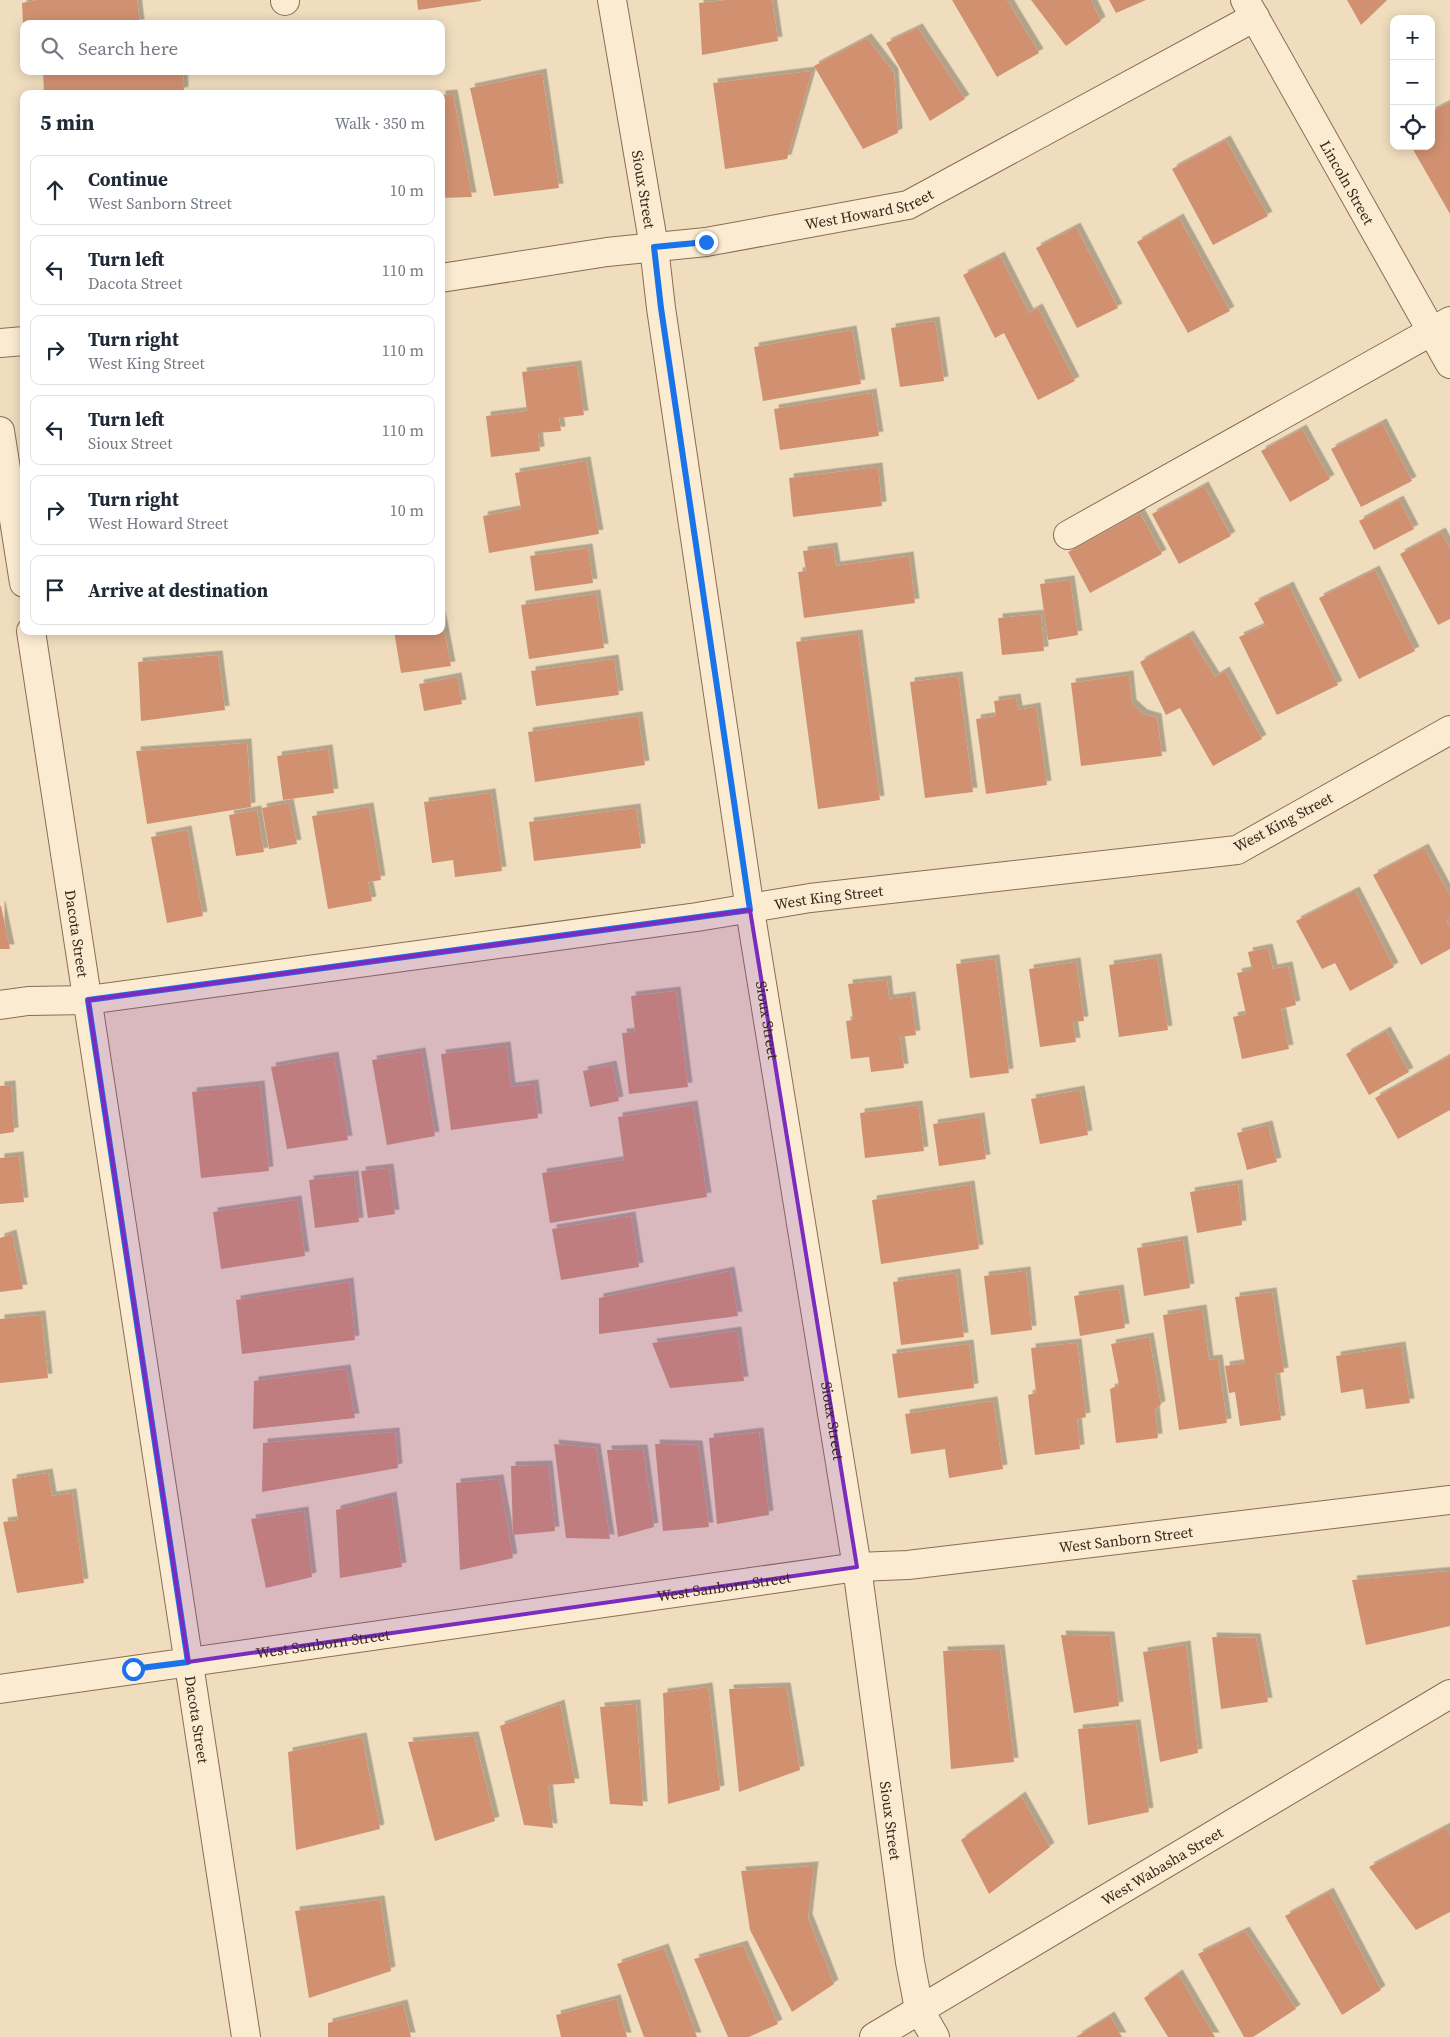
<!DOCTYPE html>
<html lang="en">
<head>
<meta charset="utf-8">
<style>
  :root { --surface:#fff; --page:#f2f2f3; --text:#1f2937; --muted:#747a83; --line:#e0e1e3 }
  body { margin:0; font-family:"Source Serif 4",serif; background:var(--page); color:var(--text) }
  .controls { position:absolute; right:15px; top:15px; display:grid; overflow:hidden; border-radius:10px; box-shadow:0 2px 12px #0003 }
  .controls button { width:45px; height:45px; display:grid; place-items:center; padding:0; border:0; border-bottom:1px solid var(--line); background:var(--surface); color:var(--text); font:25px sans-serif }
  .stop { position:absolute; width:15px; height:15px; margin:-11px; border:4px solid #1a73e8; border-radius:50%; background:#fff }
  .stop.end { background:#1a73e8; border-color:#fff; box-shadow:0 1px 5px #0008 }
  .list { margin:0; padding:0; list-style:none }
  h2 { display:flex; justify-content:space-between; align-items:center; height:65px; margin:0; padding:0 20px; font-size:21px }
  h2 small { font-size:16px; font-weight:400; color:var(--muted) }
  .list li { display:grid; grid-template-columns:32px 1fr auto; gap:15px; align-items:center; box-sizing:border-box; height:70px; margin:0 10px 10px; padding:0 10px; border:1px solid var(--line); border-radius:10px }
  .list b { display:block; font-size:19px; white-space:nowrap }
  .list p { margin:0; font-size:16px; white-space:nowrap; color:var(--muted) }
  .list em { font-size:16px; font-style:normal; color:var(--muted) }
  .icon { flex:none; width:28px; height:28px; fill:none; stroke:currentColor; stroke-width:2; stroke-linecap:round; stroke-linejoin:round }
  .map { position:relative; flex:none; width:1450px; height:2037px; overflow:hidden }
  .search { position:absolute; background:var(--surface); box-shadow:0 2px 12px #0003; left:20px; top:20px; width:425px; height:55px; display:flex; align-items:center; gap:12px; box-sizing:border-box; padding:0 18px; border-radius:10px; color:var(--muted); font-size:19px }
  .panel { position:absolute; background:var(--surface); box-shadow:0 2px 12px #0003; left:20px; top:90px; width:425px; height:545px; border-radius:10px }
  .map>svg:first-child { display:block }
  .building { fill:#d19171; filter:url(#shadow) }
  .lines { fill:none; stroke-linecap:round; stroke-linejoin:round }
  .minor-casing { stroke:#896d56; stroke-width:30 }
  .minor { stroke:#fbebd1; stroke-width:28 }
  .route { stroke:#1a73e8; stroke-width:6 }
  .marked { fill:#7b2cbf; fill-opacity:0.2; stroke:#7b2cbf; stroke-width:4; stroke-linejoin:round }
  .labels { text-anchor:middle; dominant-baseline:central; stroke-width:4; stroke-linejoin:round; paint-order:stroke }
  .street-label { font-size:15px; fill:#38271b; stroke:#f7e8ce }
</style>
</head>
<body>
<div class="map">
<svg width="1450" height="2037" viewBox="0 0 1450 2037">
  <defs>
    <filter id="shadow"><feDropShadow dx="4.5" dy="-4.5" stdDeviation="0" flood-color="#0004"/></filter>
  </defs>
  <rect width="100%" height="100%" fill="#f0ddbe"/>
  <path class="building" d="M37,0h100l3,24h-117l-1,-21z
    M417,0h64v1l-63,9z
    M727,0h45l6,41 -76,14 -3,-52z
    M952,0h55l32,53 -42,24z
    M1031,0h60l10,21 -35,25z
    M1109,0h37l-30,13z
    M1347,0h40l-26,25z
    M918,28l47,71 -35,22 -44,-78z
    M867,38l27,35 4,60 -35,16 -49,-83z
    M43,71h140l1,20 -11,3h-129z
    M812,71l-25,88 -62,10 -12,-86z
    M542,73l17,115 -65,8 -24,-108z
    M453,94l19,103 -31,1v-103z
    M1450,102v112l-39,-68h20v-34z
    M1226,140l42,76 -55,29 -41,-76z
    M1179,218l51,93 -42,22 -51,-91z
    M1076,227l42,81 -41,20 -41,-80z
    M1000,256l29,57 9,-5 37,73 -37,19 -34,-67 -9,5 -32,-63z
    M935,321l9,60 -44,6 -9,-59z
    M852,330l9,54 -98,17 -9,-54z
    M577,365l7,50 -25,3 2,13 -23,2 2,18 -49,6 -5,-41 41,-5 -5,-39z
    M872,393l7,43 -99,14 -6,-41z
    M1382,423l30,58 -51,26 -30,-58z
    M1302,429l28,50 -40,23 -29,-51z
    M586,461l13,73 -110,19 -6,-37 38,-7 -6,-36z
    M878,467l4,39 -89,11 -4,-39z
    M1204,486l27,50 -52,28 -27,-50z
    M1399,500l15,29 -40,21 -15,-29z
    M1140,513l22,41 -72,39 -22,-41z
    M1441,532l9,17v70l-12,6 -38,-71z
    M833,547l3,19 73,-10 6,47 -111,15 -6,-46 8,-1 -3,-20z
    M588,548l5,35 -58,8 -5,-35z
    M1375,570l40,81 -56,28 -40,-81z
    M1070,580l8,55 -30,5 -8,-56z
    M1289,586l49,99 -61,30 -38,-78 26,-12 -11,-22z
    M596,594l8,54 -75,11 -8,-54z
    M1041,614l3,37 -42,4 -4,-37z
    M441,615l10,51 -50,7 -7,-42h47z
    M858,634l22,166 -62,9 -22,-167z
    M1189,635l26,42 10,-6 37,68 -49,27 -33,-58 -14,7 -26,-53z
    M218,655l7,55 -84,11 -3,-59z
    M614,659l5,36 -83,11 -5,-35z
    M1129,675l3,29 11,10 14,4 5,38 -81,10 -10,-83z
    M958,676l15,116 -48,6 -15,-116z
    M457,677l5,27 -38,7 -5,-27z
    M1016,698l2,12 18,-3 11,78 -61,9 -10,-75 20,-3 -2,-15z
    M638,716l7,49 -110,17 -7,-50z
    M247,743l4,64 -104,17 -11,-73z
    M328,749l6,44 -51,7 -6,-44z
    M491,793l11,78 -47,6 -2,-17 -21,3 -8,-61z
    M289,803l8,41 -28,5 -7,-41z
    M369,807l12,73 -13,2 4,19 -44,8 -16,-93z
    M636,808l5,40 -107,13 -5,-39z
    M257,810l7,42 -28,4 -7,-41z
    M187,830l16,86 -36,7 -16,-86z
    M1424,848l26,48v23l-4,2 4,6v22l-29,16 -48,-90z
    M1355,891l39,76 -44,24 -15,-28 -13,6 -26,-48z
    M0,906h1l9,43h-10z
    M1268,948l5,21 15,-3 8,39 -15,4 8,40 -47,10 -9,-42 13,-3 -9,-41 15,-3 -4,-18z
    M1157,958l11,72 -49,7 -10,-72z
    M995,959l14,114 -39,5 -14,-114z
    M1076,962l8,59 -11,1 3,20 -36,5 -11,-78z
    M887,980l2,19 22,-3 5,39 -16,2 4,31 -33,4 -2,-15 -18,2 -5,-38 7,-1 -5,-36z
    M676,991l12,96 -59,7 -7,-61 13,-1 -4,-36z
    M1386,1031l23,41 -40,23 -23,-41z
    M506,1046l5,41 23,-3 4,34 -87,12 -10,-76z
    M421,1052l14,84 -48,9 -15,-85z
    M334,1056l14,84 -61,9 -16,-82z
    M1450,1056v54l-52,29 -23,-41z
    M612,1065l7,36 -29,6 -7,-36z
    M11,1085l3,47 -14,2v-48z
    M260,1085l9,86 -68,7 -9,-86z
    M1080,1090l8,45 -48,9 -9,-45z
    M693,1105l14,92 -157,26 -8,-50 82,-13 -6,-43z
    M918,1105l6,46 -59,7 -5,-45z
    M980,1117l6,42 -47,7 -6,-42z
    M1268,1125l9,37 -30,8 -10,-37z
    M19,1156l5,46 -24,2v-46z
    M389,1168l6,46 -27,4 -7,-47z
    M354,1175l5,47 -44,6 -6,-48z
    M1238,1184l4,41 -45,8 -7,-41z
    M970,1185l9,64 -98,15 -9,-64z
    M297,1200l8,56 -84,13 -8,-57z
    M631,1216l8,51 -78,13 -9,-51z
    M12,1234l11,55 -23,3v-54z
    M1183,1240l7,48 -46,8 -7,-48z
    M730,1271l8,45 -139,18v-36z
    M1026,1271l6,59 -41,5 -7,-59z
    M956,1273l8,64 -63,8 -8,-63z
    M349,1282l6,58 -113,14 -6,-54z
    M1119,1289l6,39 -45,8 -6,-40z
    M1272,1292l12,80 -9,2 6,46 -41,6 -5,-34 -6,1 -4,-27 20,-3 -10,-66z
    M1202,1309l7,51 9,-1 9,64 -48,7 -16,-115z
    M41,1315l7,63 -48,5v-64z
    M737,1331l7,50 -74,7 -18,-45z
    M1149,1337l12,68 -6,4 3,29 -42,5 -6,-54 9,-4 -8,-41z
    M1077,1343l9,74 -9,2 3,30 -45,6 -7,-60 8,-2 -5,-45z
    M969,1344l5,44 -76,10 -6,-44z
    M1401,1346l9,57 -44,6 -3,-20 -22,4 -5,-37z
    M346,1369l9,49 -102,11 1,-48z
    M993,1401l10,68 -54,9 -4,-29 -34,5 -6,-40z
    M395,1432l3,36 -136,24 1,-49z
    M759,1432l10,83 -52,9 -8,-86z
    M554,1444l42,4 14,91 -44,-1z
    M655,1444l43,1 11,82 -46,4z
    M643,1449l11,78 -36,10 -11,-87z
    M548,1465l7,66 -42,4 -2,-69z
    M48,1473l4,23 20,-3 12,90 -67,10 -14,-71 15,-2 -6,-41z
    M499,1479l14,79 -53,12 -4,-87z
    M392,1496l10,71 -62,11 -4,-68z
    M304,1511l8,66 -46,11 -15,-69z
    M1450,1571v55l-84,19 -14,-65z
    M1061,1635l49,1 9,70 -45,7z
    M1212,1637l44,1 12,64 -47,7z
    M1186,1645l12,108 -38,9 -17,-110z
    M1000,1649l14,113 -63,7 -8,-118z
    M708,1687l12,103 -52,14 -5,-111z
    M786,1687l14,83 -61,22 -10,-103z
    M560,1704l15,79 -27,2 5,43 -29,-3 -24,-99z
    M636,1704l7,102 -33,-2 -10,-97z
    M1136,1724l13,88 -61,13 -10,-96z
    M474,1736l21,85 -60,20 -27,-99z
    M362,1737l18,92 -84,21 -8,-98z
    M1021,1796l29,51 -61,47 -28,-54z
    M1446,1827l4,8v77l-34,18 -47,-63z
    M814,1866l-6,52 26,66 -42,28 -42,-82 -9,-59z
    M1329,1892l52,98 -39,25 -57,-99z
    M380,1900l11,71 -82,27 -14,-87z
    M1245,1931l51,78 -43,28h-9l-46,-83z
    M743,1945l35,79 -29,13h-21l-34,-78z
    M664,1948l33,89h-53l-27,-73z
    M1178,1974l37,63h-47l-24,-39z
    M616,1999l11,38h-66l-5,-22z
    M403,2004l8,33h-83v-14z
    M1110,2016l12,21h-46z"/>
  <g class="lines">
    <g class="minor-casing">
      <g id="minor">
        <path d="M285,0v1"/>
        <path id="s1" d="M612,0l42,247 7,61 89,602 107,657 53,395 9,47 16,28"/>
        <path id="s2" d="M1245,0l205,364"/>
        <path id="s3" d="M441,278l166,-26 99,-10 202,-37 347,-188"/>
        <path d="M0,343l24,-2"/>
        <path d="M0,431l24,152"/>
        <path d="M1068,535l382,-214"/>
        <path id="s4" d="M31,631l215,1406"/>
        <path id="s5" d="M0,1005l28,-4 60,-1 609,-83 113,-19 427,-48 213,-120"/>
        <path id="s6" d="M0,1689l857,-122 51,-2 542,-65"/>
        <path id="s7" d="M874,2037l576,-343"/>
      </g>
    </g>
    <use href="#minor" class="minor"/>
  </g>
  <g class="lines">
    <path class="route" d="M133,1669l55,-7 -100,-662 662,-90 -89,-602 -7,-61 52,-5"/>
  </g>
  <path class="marked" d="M750,910l107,657 -669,95 -100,-662z"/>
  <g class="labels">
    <g class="street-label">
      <text stroke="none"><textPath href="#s2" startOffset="209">Lincoln Street</textPath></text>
      <text stroke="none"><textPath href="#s1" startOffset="192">Sioux Street</textPath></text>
      <text stroke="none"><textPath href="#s3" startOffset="434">West Howard Street</textPath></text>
      <text transform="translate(1283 822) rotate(-28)">West King Street</text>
      <text stroke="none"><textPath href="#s5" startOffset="836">West King Street</textPath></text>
      <text stroke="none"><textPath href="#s4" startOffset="306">Dacota Street</textPath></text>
      <text stroke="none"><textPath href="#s1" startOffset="1032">Sioux Street</textPath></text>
      <text stroke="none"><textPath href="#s1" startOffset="1438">Sioux Street</textPath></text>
      <text stroke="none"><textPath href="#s6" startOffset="1136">West Sanborn Street</textPath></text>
      <text stroke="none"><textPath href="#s6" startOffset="731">West Sanborn Street</textPath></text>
      <text stroke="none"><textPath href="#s6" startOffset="326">West Sanborn Street</textPath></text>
      <text stroke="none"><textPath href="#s4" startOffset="1101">Dacota Street</textPath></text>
      <text stroke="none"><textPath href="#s1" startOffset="1842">Sioux Street</textPath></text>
      <text stroke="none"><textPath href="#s7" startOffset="335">West Wabasha Street</textPath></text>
    </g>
  </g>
</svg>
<div class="controls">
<button>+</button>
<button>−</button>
<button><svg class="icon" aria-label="locate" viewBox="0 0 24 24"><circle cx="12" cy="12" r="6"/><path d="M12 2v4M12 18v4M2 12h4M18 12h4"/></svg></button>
</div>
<div class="stop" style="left:133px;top:1669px"></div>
<div class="stop end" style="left:706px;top:242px"></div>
<div class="search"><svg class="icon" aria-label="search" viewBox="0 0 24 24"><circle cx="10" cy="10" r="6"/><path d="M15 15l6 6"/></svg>Search here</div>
<section class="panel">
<h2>5 min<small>Walk · 350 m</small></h2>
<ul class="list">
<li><svg class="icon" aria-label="ahead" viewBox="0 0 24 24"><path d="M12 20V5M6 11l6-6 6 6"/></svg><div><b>Continue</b><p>West Sanborn Street</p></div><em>10 m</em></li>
<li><svg class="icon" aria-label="left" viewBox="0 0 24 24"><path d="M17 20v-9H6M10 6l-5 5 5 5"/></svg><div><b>Turn left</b><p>Dacota Street</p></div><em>110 m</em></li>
<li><svg class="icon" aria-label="right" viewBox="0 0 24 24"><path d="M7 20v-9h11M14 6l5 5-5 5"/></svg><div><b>Turn right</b><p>West King Street</p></div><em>110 m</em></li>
<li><svg class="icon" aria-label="left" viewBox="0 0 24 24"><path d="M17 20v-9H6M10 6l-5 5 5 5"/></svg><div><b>Turn left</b><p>Sioux Street</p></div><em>110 m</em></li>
<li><svg class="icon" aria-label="right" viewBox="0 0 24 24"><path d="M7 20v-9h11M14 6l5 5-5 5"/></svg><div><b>Turn right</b><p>West Howard Street</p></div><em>10 m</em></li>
<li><svg class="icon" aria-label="arrive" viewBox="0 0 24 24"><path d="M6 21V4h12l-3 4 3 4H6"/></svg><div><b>Arrive at destination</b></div></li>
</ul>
</section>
</div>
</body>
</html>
